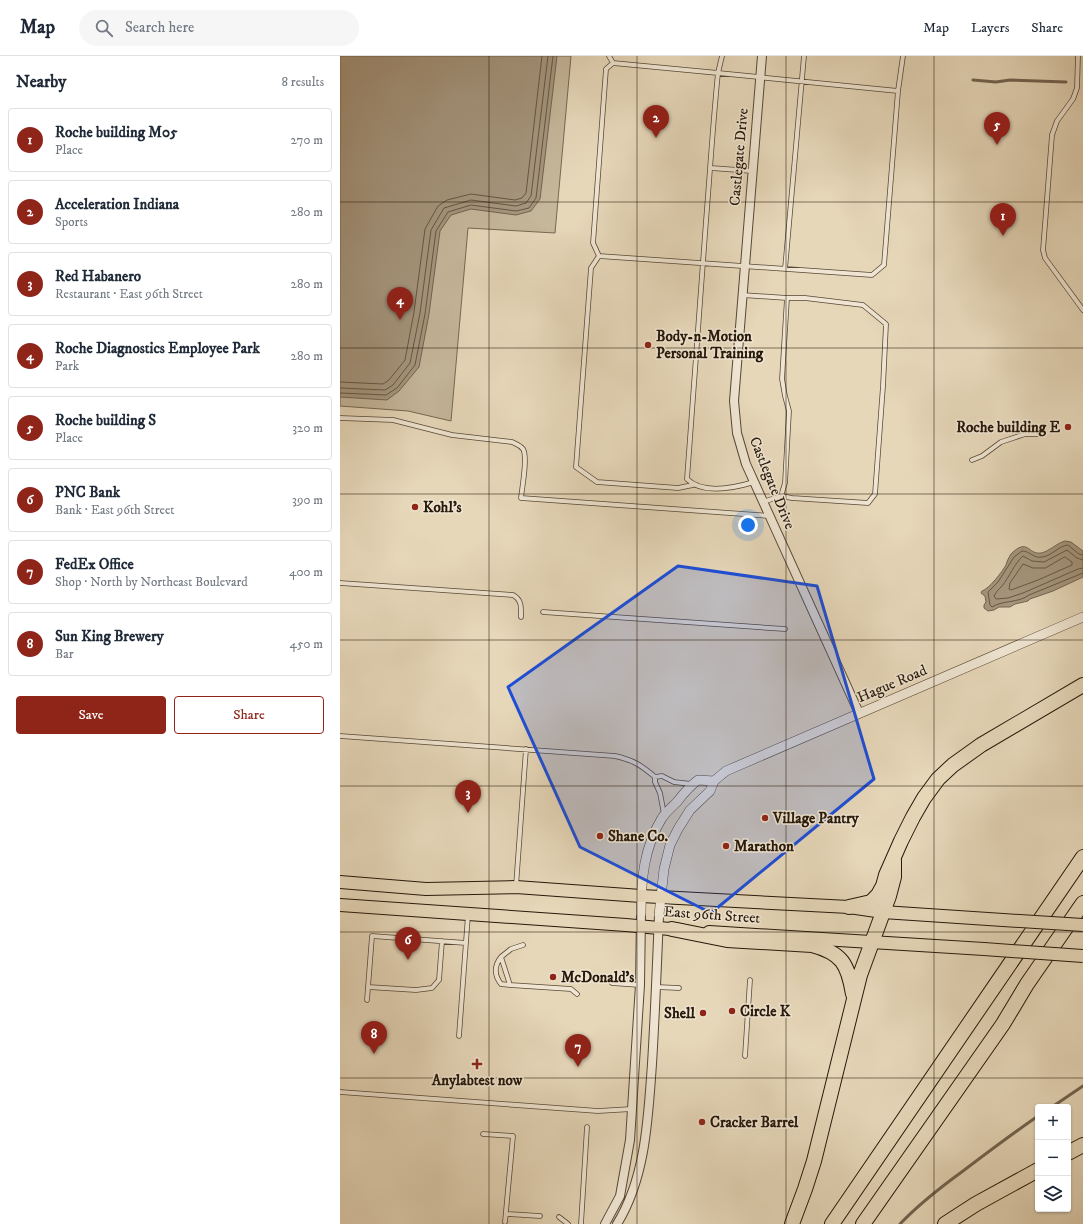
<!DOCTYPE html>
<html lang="en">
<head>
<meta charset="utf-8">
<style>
  :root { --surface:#fff; --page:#f6f6f7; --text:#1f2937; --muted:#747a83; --line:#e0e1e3; --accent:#8f2418 }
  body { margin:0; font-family:"IM FELL DW Pica",serif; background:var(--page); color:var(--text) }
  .controls { position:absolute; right:12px; bottom:12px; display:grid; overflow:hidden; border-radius:4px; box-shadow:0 1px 3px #0004 }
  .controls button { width:36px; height:36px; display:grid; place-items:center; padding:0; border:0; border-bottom:1px solid var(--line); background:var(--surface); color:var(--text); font:20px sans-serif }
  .you { position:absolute; left:408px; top:469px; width:14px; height:14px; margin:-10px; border:3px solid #fff; border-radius:50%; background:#1a73e8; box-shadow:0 0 0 6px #1a73e833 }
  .badge { display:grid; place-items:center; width:26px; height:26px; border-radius:50%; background:var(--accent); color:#fff; font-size:13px; font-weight:700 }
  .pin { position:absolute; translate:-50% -33px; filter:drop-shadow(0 1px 2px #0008) }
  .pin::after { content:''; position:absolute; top:21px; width:14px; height:12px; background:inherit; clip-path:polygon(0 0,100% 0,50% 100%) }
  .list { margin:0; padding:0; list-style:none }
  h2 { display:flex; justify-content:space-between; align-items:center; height:52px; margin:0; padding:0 16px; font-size:17px }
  h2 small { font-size:13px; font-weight:400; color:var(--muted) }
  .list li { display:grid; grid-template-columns:26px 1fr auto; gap:12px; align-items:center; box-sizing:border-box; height:64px; margin:0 8px 8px; padding:0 8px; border:1px solid var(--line); border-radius:4px }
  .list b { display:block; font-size:15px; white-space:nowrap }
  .list p { margin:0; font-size:13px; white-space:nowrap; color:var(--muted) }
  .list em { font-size:13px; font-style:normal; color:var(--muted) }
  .actions { display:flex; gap:8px; padding:12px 16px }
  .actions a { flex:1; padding:9px 0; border:1px solid var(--accent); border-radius:4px; text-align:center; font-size:14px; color:var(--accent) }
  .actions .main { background:var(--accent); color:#fff }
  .icon { flex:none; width:22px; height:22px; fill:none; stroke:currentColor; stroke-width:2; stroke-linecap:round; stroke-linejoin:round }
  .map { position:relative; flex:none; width:743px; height:1168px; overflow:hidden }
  header { display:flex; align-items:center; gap:24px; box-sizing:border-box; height:56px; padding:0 20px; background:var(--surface); border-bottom:1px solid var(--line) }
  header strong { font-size:19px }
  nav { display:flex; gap:22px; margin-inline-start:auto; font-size:14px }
  .search { width:280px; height:36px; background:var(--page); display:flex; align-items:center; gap:10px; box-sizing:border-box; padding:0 14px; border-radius:22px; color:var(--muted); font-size:15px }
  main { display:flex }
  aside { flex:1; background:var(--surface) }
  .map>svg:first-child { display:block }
  .green { fill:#c5b79b; stroke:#766852 }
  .water { fill:#a5967e; stroke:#726450 }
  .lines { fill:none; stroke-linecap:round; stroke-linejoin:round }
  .shore { stroke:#665744; stroke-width:1 }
  .stream { stroke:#726450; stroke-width:3 }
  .service-casing { stroke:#564836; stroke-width:5.5 }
  .minor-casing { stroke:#564836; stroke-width:10 }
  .tertiary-casing { stroke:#564836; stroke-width:10 }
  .primary-casing { stroke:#26180a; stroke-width:14 }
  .motorway-casing { stroke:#26180a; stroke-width:16 }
  .service { stroke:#efe5d2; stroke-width:4 }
  .minor { stroke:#efe5d2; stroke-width:8 }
  .tertiary { stroke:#efe5d2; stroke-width:9 }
  .primary { stroke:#e6d7b9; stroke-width:12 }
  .motorway { stroke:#e6d7b9; stroke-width:14 }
  .primary-bridge-casing { stroke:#26180a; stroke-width:14; stroke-linecap:butt }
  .primary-bridge { stroke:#e6d7b9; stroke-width:12 }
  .marked { fill:#1d4ed8; fill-opacity:0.2; stroke:#1d4ed8; stroke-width:3; stroke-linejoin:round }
  .grid { fill:none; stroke:#26180a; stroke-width:1; stroke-opacity:0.55 }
  .poi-dot { fill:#8f2418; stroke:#efe5d2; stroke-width:1.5 }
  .labels { text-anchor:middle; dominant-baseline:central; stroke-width:3; stroke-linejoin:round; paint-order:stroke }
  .street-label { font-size:15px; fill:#26180a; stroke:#efe5d2 }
  .poi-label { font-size:15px; font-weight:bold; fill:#26180a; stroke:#efe5d2; text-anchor:start }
</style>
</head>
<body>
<header>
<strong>Map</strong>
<div class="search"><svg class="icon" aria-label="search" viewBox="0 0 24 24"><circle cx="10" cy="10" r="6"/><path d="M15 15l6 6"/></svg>Search here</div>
<nav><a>Map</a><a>Layers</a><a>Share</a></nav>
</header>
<main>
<aside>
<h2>Nearby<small>8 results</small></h2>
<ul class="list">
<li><span class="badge">1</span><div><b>Roche building M05</b><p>Place</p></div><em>270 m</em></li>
<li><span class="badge">2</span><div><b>Acceleration Indiana</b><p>Sports</p></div><em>280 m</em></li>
<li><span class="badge">3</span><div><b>Red Habanero</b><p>Restaurant · East 96th Street</p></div><em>280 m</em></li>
<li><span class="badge">4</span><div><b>Roche Diagnostics Employee Park</b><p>Park</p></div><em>280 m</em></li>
<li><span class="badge">5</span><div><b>Roche building S</b><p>Place</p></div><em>320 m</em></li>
<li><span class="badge">6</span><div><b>PNC Bank</b><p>Bank · East 96th Street</p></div><em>390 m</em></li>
<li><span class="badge">7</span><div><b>FedEx Office</b><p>Shop · North by Northeast Boulevard</p></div><em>400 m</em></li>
<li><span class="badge">8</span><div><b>Sun King Brewery</b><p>Bar</p></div><em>450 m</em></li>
</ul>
<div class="actions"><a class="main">Save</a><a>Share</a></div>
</aside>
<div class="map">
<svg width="743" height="1168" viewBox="0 0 743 1168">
  <rect width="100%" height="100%" fill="#e6d7b9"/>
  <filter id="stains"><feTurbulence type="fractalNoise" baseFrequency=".005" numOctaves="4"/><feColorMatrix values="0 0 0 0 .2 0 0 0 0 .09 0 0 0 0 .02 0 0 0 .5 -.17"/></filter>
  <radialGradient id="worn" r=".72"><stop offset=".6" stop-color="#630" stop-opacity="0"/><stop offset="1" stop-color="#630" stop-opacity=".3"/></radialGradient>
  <path class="green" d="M0,0h231l-16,177 -87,-5 -17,193 -43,-10 -68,-5z"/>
  <path class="water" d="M0,0h217l-17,143 -9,12 -15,4 -45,-6 -20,6 -11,16 -11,83 -10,53 -20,24 -12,9 -47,-3z
    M725,485l6,1 12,9v26l-30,14 -23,8 -2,2 -13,3 -5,3h-11l-5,3 -6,1 -4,-3v-3l2,-3 -1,-6 -4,-3 1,-2c7,-2 20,-19 24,-26 1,-4 3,-8 5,-11 17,-17 17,1 30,-1 7,-1 16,-10 24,-12z"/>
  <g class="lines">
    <path class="shore" d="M0,326l43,2 6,-4 16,-20 9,-48 11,-83 13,-23 9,-6 24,-6 44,6 7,-2 4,-5 16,-137
      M0,332l45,2 8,-5 17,-22 10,-50 11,-83 13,-22 27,-8 45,6 10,-3 5,-7 17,-140
      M0,337l46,2 11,-7 18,-23 10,-51 11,-83 12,-19 23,-7 45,6 13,-3 7,-10 17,-142
      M743,499l-4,-1 -11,-9c-10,1 -16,11 -26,12 -8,2 -12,-6 -20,-6l-8,6 -16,25 -10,10 2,13 2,2c11,-7 27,-4 37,-12l54,-22
      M725,501l7,5v3l-34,15 -27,10 -2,-1 1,-6 13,-19 10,4h12z
      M743,504l-6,-2 -10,-8 -23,12 -12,-1 -9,-5c-9,8 -13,20 -21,30 -3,3 -6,6 -8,10l2,3 12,-1 15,-5 55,-24 5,-1"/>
    <path class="stream" d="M633,24l23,2 14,-2 56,2
      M712,1051l31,-21
      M560,1168c19,-20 41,-37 63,-53 25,-19 49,-37 75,-55"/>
    <g class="service-casing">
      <path id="service" d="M269,0l4,7
        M382,0l-4,17 -105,-10 -7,6 -13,174 6,13c91,6 182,13 273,19l12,-10 14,-174 -180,-18c-5,49 -8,99 -12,148 -6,86 -13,172 -19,258 16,16 47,9 67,3
        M738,0l-1,32 -4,11 -16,22 -5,14 -9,115 2,8 38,52
        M558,35l5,-35
        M371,112l41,3
        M259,200l-8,12 -15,199 21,15 81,6 15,-3
        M445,213l19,-213
        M402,239l45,3
        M0,362l53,2 59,15 60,7c4,2 8,3 11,7 5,8 -1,39 -2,49l249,18
        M632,404l10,-4 19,-14 24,-8h13
        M423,446l18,-6 4,-13 4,-72 -4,-15 -3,-17 5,-81h18l58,7 23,19 -3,62 -8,108 -7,9 -76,-5 -11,-2
        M0,527l173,12c9,5 8,12 8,22
        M203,556l242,17
        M0,680l275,20c18,4 26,9 40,21v5l5,11 4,21
        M315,721l7,-1 12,6 17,2
        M176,830l10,-137
        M183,889l-12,4 -10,8 9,28 61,4 6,5
        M161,901c-7,9 -7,18 0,27l9,1
        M272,927l28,2
        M28,931l48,3 16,-2 7,-8 3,-39
        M316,931l23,1
        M27,944l5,-64 94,7
        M119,980l9,-121
        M405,1000l5,-76
        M0,1036l258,19 34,-2
        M143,1078l30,2 -8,86
        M166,1158l34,2
        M219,1161l9,7
        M241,1168l6,-97"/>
    </g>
    <g class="minor-casing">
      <path id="minor" d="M422,0l-28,345 3,32 9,31 113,249
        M265,1168l15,-28 10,-56 10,-155 1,-71
        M277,1168c29,-47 31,-106 35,-160 3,-49 5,-99 7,-149"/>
    </g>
    <g class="tertiary-casing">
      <path id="tertiary" d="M301,858c0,-34 3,-67 21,-96 4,-6 10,-11 15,-16 6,-8 13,-16 21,-22l16,1
        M319,859l5,-46 6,-24 8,-16 12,-19 20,-19 4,-10 12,-10 357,-154"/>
    </g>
    <g class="primary-casing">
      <path id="primary" d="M0,826l86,7 90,-2 125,9 208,11 34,5 120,8
        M0,849l286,20 55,5
        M369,876l275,17"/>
    </g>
    <g class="motorway-casing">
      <path id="motorway" d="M509,851l22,-5 7,-7 5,-9 3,-11 15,-34 12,-24 11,-19 14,-19 15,-14 28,-20 102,-60
        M332,873l55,11 85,5c30,8 36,19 41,49
        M728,1097l15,-8
        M452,1168l13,-35 9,-28 46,-186 29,-79 5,-19v-17
        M492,1168l251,-367
        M523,1168l140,-200 24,-40 56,-81
        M605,1168l31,-20 62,-34"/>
    </g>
    <use href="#service" class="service"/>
    <use href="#minor" class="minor"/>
    <use href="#tertiary" class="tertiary"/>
    <use href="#primary" class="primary"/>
    <use href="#motorway" class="motorway"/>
    <g class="primary-bridge-casing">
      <path id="primary-bridge" d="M663,864l80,5
        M644,893l99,7"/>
    </g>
    <use href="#primary-bridge" class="primary-bridge"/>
  </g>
  <path class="marked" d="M338,510l139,20 57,193 -163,134 -131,-66 -72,-160z"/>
  <path class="grid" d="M149,0v1168M297,0v1168M446,0v1168M594,0v1168M0,146h743M0,292h743M0,438h743M0,584h743M0,730h743M0,876h743M0,1022h743"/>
  <g class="poi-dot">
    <circle cx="308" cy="289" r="4"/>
    <circle cx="728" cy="371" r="4"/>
    <circle cx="75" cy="451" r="4"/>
    <circle cx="425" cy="762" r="4"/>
    <circle cx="260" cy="780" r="4"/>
    <circle cx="386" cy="790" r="4"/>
    <circle cx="213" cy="921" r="4"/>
    <circle cx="392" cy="955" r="4"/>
    <circle cx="363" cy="957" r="4"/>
    <path d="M135 1002h4v4h4v4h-4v4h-4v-4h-4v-4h4z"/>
    <circle cx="362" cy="1066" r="4"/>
  </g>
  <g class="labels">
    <g class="street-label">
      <text transform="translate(399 101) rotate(-85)">Castlegate Drive</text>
      <text transform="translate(432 427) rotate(68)">Castlegate Drive</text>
      <text transform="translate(552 628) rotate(-23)">Hague Road</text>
      <text transform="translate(372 859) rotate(4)">East 96th Street</text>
    </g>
    <g class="poi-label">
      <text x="316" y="280">Body-n-Motion<tspan x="316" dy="17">Personal Training</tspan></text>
      <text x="720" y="371" text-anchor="end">Roche building E</text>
      <text x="83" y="451">Kohl's</text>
      <text x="433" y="762">Village Pantry</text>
      <text x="268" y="780">Shane Co.</text>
      <text x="394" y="790">Marathon</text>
      <text x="221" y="921">McDonald's</text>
      <text x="400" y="955">Circle K</text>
      <text x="355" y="957" text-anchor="end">Shell</text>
      <text x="137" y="1024" text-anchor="middle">Anylabtest now</text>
      <text x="370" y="1066">Cracker Barrel</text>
    </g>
  </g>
  <rect width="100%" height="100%" filter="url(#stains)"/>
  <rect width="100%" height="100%" fill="url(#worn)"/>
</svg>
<div class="controls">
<button>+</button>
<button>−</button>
<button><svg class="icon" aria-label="layers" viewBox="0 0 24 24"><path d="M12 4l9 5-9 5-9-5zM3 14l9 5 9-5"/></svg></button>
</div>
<div class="you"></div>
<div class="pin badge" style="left:663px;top:180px">1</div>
<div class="pin badge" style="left:316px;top:82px">2</div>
<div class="pin badge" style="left:128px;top:757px">3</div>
<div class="pin badge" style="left:60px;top:264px">4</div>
<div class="pin badge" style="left:657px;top:89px">5</div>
<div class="pin badge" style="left:68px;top:904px">6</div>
<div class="pin badge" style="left:238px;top:1011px">7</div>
<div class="pin badge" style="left:34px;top:998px">8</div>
</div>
</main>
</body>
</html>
